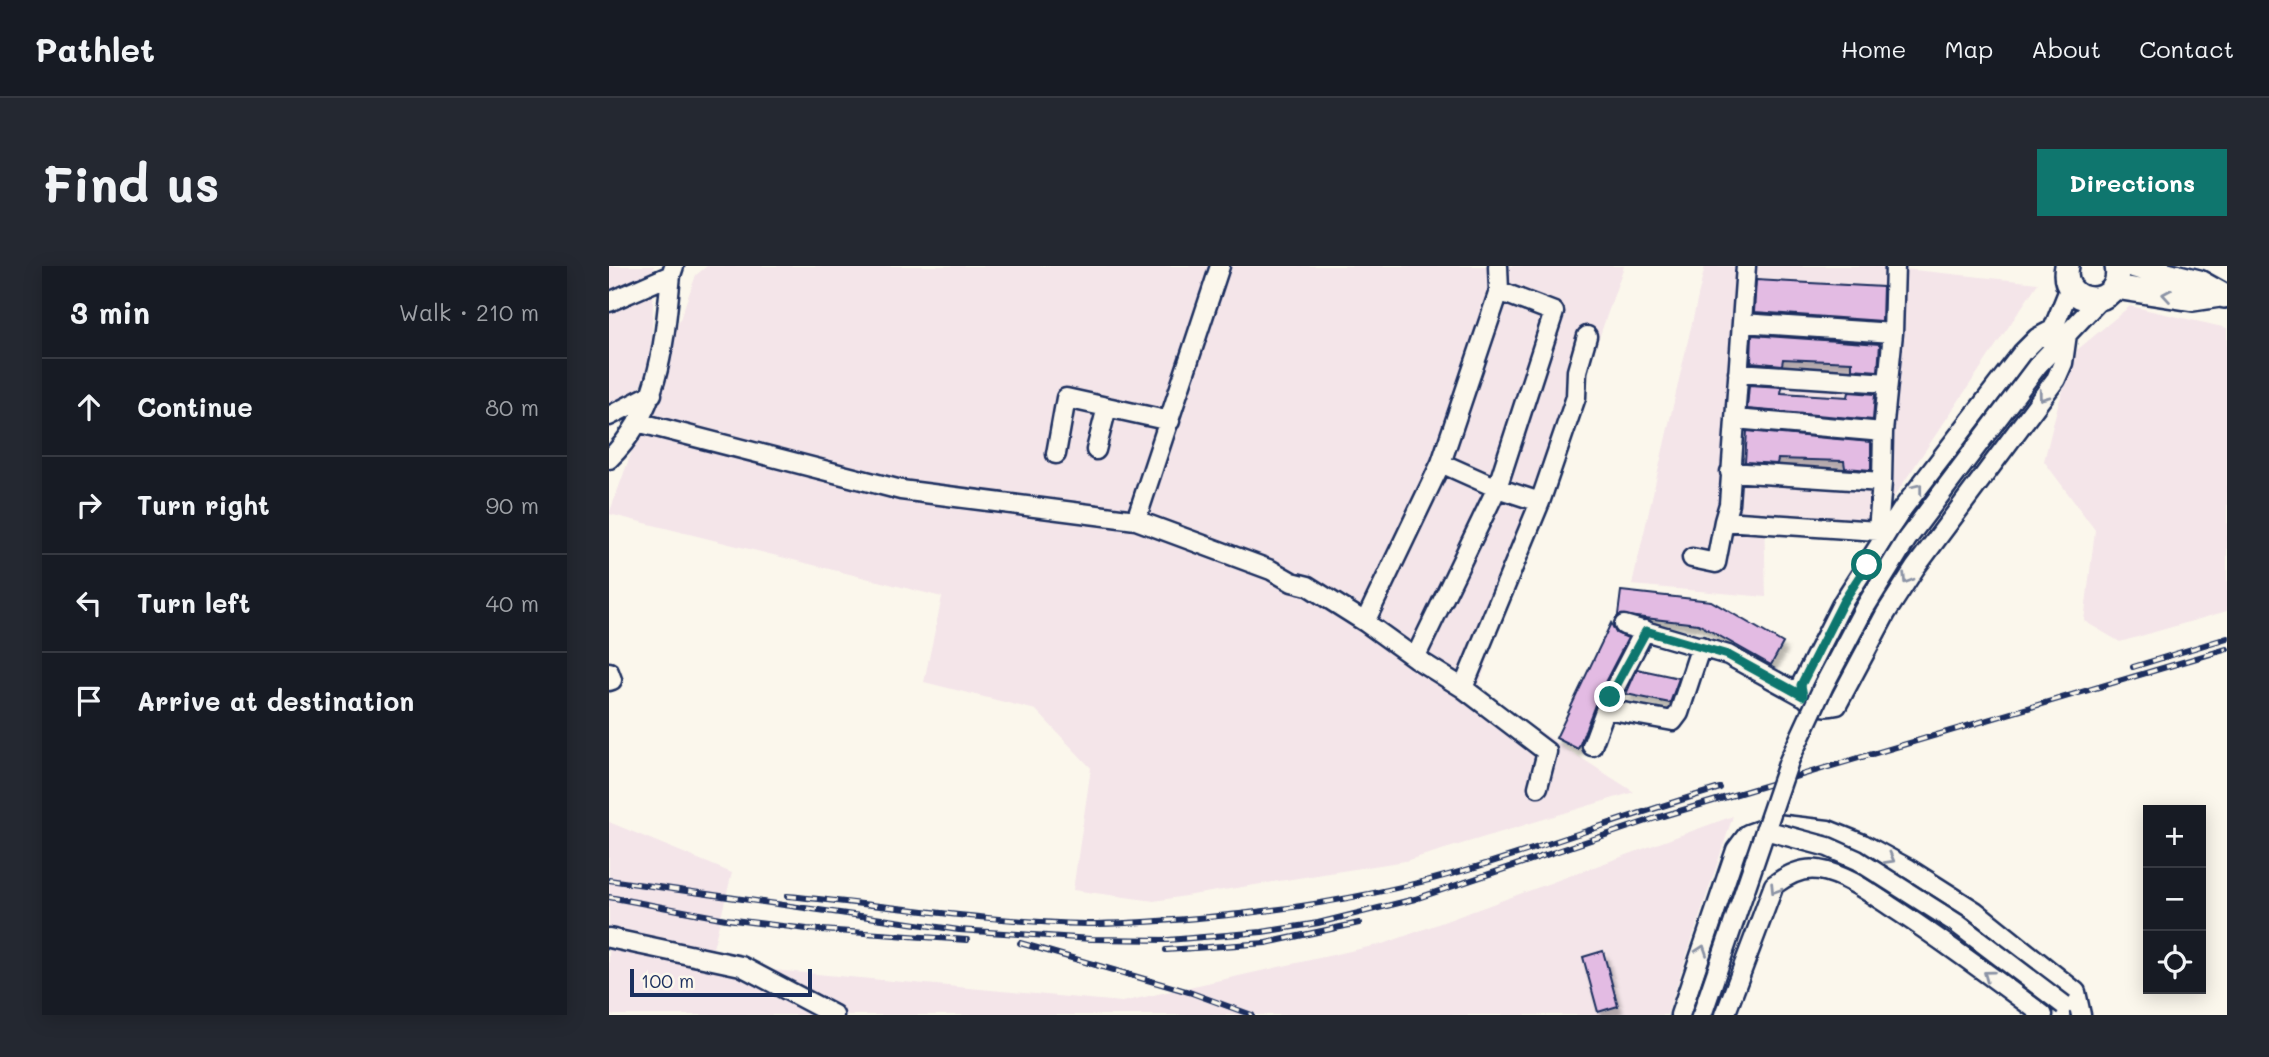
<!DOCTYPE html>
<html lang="en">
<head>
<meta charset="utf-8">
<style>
  :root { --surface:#171b24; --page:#242831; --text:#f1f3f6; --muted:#9ea1a6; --line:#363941; --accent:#0f766e }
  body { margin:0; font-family:Mali,sans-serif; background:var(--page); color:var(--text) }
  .controls { position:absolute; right:21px; bottom:21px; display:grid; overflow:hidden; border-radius:0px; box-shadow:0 4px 18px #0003 }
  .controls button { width:63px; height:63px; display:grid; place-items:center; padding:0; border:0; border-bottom:2px solid var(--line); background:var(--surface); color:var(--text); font:35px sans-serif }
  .scale { position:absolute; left:21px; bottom:18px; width:182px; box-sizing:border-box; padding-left:7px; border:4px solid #1b2f5e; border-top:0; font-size:19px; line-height:24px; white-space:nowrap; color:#1b2f5e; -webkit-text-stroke:5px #fbf7ec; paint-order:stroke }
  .stop { position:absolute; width:21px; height:21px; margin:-16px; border:5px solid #0f766e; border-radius:50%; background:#fff }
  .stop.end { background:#0f766e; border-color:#fff; box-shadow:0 2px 7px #0008 }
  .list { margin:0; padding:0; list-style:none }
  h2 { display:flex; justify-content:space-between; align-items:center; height:91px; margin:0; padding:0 28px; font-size:30px }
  h2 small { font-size:23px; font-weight:400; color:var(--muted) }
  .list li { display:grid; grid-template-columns:46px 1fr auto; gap:21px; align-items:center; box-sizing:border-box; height:98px; padding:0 28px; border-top:2px solid var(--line) }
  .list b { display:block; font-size:26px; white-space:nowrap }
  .list em { font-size:23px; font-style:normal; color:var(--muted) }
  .icon { flex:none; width:38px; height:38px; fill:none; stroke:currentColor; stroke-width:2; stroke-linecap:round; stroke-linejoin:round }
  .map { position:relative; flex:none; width:1618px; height:749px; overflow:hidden; border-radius:0px }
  header { display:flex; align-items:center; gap:42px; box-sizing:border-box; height:98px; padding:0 35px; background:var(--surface); border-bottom:2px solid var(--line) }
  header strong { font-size:33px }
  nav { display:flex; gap:38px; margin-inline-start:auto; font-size:24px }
  .intro { display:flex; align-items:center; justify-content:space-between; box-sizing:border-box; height:168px; padding:0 42px }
  h1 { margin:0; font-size:49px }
  .button { padding:18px 32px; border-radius:0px; background:var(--accent); color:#fff; font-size:24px; font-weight:700 }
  main { display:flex; gap:42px; padding:0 42px }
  aside { flex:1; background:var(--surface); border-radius:0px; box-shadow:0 4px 18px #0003 }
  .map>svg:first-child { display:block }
  .built { fill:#f4e5e9 }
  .building { fill:#e3bbe3; stroke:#1b2f5e; stroke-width:2; filter:url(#shadow) }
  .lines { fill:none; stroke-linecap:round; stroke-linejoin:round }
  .minor-casing { stroke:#1b2f5e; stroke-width:23 }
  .major-casing { stroke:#1b2f5e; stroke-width:28 }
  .minor { stroke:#fbf7ec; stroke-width:18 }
  .major { stroke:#fbf7ec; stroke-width:23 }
  .rail-casing { stroke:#1b2f5e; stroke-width:6 }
  .rail { stroke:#fbf7ec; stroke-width:3.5; stroke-dasharray:10; stroke-linecap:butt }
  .minor-bridge-casing { stroke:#1b2f5e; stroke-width:23; stroke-linecap:butt }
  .minor-bridge { stroke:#fbf7ec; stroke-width:18 }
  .oneway { stroke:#8b93a5 }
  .route { stroke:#0f766e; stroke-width:9 }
</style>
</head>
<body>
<header>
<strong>Pathlet</strong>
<nav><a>Home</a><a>Map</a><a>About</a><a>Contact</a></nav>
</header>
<div class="intro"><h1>Find us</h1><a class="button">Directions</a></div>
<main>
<aside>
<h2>3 min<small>Walk · 210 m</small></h2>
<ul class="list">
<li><svg class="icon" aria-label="ahead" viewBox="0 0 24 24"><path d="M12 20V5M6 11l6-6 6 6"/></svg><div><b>Continue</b></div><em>80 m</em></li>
<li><svg class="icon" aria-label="right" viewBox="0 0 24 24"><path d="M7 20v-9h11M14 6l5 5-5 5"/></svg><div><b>Turn right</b></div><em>90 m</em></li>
<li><svg class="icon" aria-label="left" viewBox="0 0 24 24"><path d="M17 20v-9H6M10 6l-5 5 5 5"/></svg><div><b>Turn left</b></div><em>40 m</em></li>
<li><svg class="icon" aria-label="arrive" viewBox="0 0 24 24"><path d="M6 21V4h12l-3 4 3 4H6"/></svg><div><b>Arrive at destination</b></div></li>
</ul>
</aside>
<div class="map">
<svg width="1618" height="749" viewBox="0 0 1618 749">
  <defs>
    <filter id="shadow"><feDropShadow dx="4" dy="7" stdDeviation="2" flood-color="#0004"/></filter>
  </defs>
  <rect width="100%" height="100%" fill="#fbf7ec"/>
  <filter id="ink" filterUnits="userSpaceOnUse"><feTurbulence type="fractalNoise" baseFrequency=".0143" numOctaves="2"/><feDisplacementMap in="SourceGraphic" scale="14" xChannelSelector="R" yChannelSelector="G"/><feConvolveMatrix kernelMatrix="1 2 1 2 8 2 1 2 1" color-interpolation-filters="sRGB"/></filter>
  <g filter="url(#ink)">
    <path class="built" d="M0,0h45l-3,101 -31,54 -11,9z
      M98,0h917l-147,425 157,101 -229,69 -251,40 -81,-11 18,-122 -55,-58 -112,-28 18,-85 -333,-83 87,-239z
      M1096,0h171l162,17 -163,242 -111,-8 2,80 -134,-12z
      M1521,40l97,22v283l-107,31 -36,-21 11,-91 -51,-69 14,-56 19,-55z
      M1124,550l-66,199h-1058v-193l123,51 -23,91 413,38 264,-59z"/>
    <path class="building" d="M1147,14l127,7 -1,34 -128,-9z
      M1143,69l128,9 -2,27 -26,-2v-7l-69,-3 -1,6 -31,-3z
      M1140,119l33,2 -1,6 67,4 1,-5 26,2 -2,26 -126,-11z
      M1138,165l124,11v28l-26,-2 -1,-7 -66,-2 -1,5 -32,-2z
      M1012,325l90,10 72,42 -12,22 -73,-41 -80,-9z
      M1002,357l5,10 12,5 -28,54 -22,57 -22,-11z
      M1028,403l42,9 -9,25 -44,-9z
      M994,685l15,55 -20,6 -15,-55z"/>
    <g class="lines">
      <g class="minor-casing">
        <path id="minor" d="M1137,0l-17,238 -5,17 154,10 4,-49 1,-50 10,-99 2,-67
          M0,36l62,-27
          M1133,57l151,10
          M1443,64l-15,8 -15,15 -119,155 -60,94 -42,83c4,20 18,24 36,20l49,-92 29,-45 141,-189 7,-16 4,-29
          M1440,73l21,-52
          M1429,99l63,-67
          M1129,107l150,10
          M0,150l43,-22
          M1126,153l148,13
          M28,156l264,68 235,30 135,50 21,12 16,4 57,36 50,36 48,30 84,64 -9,35
          M487,184l11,-43
          M447,188l10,-56 104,23
          M0,193c52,-50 55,-117 62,-184l3,-9
          M832,197l56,25 43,14
          M1121,206l152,10
          M527,254l84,-254
          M1083,292l24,5 8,-42
          M756,356l76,-159 58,-172 -1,-25
          M1015,359l104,30 75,41
          M806,392l82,-170 57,-176 -55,-21
          M0,406l3,8 -3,1
          M854,422l77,-186 36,-105 1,-26 10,-35
          M997,443l67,12 6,-8 22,-67
          M983,480l18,-49 35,-67
          M0,672l132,28 93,49
          M1071,749l56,-165 12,-16 28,-10 52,6 35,14 46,25 66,42 101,81 5,23
          M1116,749l49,-130c13,-10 28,-18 45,-15 25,4 50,22 71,36 53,34 103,72 153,109"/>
      </g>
      <g class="major-casing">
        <path id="major" d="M1458,0c-9,43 58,45 50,0
          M1526,0l64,16 25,14
          M1506,21l78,12 27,-4"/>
      </g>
      <use href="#minor" class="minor"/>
      <use href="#major" class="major"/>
      <g class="rail-casing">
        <path id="rail" d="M1524,401l94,-29
          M0,614l350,50 132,9 77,1 94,-8 56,-9 97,-24 241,-81 571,-169
          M178,630c101,9 200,26 300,28 37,0 75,-3 111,-6 95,-8 190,-24 281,-52 81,-25 160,-54 241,-78
          M0,631l117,22 81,10 160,11
          M411,677l169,49 63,23
          M557,684l100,-7 93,-20"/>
      </g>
      <use href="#rail" class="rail"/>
      <g class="minor-bridge-casing">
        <path id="minor-bridge" d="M1156,564l63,17 29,13 99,63 108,82
          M1093,749l87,-254 35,-76 40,-76 43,-70 131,-174"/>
      </g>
      <use href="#minor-bridge" class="minor-bridge"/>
    </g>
    <defs><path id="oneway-chevron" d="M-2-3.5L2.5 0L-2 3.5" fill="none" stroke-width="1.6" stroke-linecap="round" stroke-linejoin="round" transform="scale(1.75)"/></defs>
    <g class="oneway">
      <use href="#oneway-chevron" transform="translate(1558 29) rotate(-171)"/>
      <use href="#oneway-chevron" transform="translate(1434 130) rotate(127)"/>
      <use href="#oneway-chevron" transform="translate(1309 222) rotate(-52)"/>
      <use href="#oneway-chevron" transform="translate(1298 313) rotate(122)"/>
      <use href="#oneway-chevron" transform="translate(1281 593) rotate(29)"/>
      <use href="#oneway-chevron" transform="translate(1166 623) rotate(122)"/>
      <use href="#oneway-chevron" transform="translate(1093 684) rotate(-71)"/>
      <use href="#oneway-chevron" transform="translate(1379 709) rotate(-144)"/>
    </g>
  </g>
  <g class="lines" filter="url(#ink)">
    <path class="route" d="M1001,431l36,-66 82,24 75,41 -2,-11 42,-83 24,-37"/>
  </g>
</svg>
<div class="controls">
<button>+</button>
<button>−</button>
<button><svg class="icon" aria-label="locate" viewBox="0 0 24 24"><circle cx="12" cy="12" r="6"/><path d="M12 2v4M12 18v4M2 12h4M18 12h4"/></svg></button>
</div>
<div class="scale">100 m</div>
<div class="stop" style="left:1258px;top:299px"></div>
<div class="stop end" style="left:1001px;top:431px"></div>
</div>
</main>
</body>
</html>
